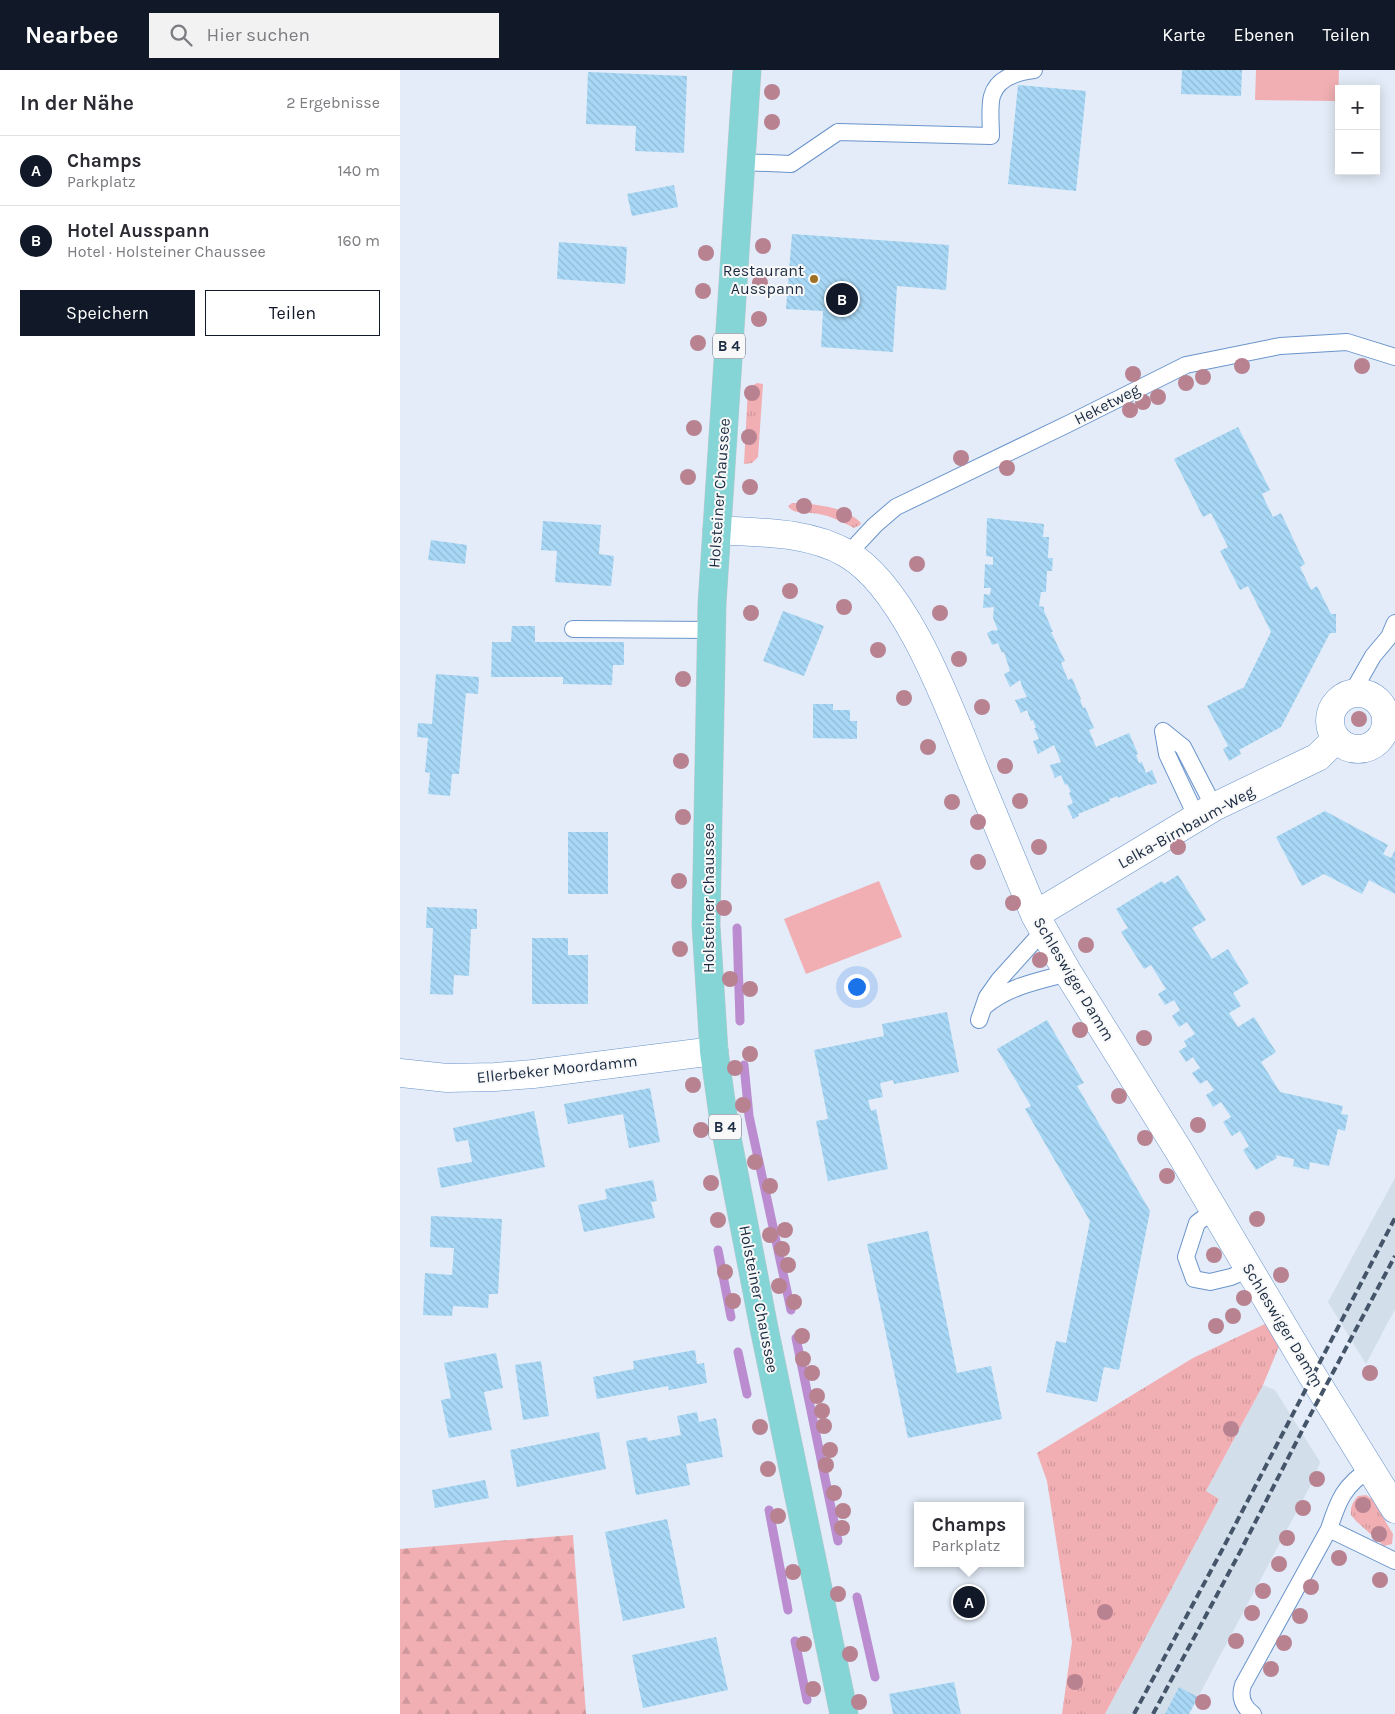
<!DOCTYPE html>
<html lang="de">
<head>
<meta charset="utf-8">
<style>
  :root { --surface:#fff; --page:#f2f2f3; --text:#2b2b33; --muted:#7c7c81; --line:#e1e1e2; --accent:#111827 }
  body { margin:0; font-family:Karla,sans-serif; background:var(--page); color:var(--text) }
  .controls { position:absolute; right:15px; top:15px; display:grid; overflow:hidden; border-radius:0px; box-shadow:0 2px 12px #0003 }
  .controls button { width:45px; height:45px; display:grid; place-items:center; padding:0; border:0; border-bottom:1px solid var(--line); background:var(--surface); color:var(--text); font:25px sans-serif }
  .you { position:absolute; left:456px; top:916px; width:18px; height:18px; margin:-12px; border:4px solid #fff; border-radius:50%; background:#1a73e8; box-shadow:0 0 0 8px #1a73e833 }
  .badge { display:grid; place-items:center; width:32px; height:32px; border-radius:50%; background:var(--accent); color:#fff; font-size:16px; font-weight:700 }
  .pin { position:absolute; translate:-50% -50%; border:2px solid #fff; box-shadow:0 1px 5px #0006 }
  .popup { position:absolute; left:514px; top:1432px; width:110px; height:65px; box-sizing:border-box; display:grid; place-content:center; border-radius:0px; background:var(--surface); filter:drop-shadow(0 1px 4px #0005); font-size:16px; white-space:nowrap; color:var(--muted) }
  .popup b { font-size:19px; color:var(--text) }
  .popup::after { content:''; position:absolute; left:50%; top:100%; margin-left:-10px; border:10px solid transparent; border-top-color:var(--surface) }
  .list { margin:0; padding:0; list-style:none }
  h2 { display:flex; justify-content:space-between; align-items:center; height:65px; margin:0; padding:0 20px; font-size:21px }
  h2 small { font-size:16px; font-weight:400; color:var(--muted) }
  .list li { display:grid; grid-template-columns:32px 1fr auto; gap:15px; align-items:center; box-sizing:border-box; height:70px; padding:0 20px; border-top:1px solid var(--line) }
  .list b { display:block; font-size:19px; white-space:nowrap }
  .list p { margin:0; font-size:16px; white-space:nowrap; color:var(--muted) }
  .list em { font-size:16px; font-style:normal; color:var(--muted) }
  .actions { display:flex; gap:10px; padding:15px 20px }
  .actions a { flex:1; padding:11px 0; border:1px solid var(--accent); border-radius:0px; text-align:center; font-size:18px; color:var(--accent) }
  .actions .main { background:var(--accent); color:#fff }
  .icon { flex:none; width:28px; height:28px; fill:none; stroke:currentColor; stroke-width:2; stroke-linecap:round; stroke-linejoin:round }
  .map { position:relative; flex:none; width:995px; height:1644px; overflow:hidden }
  header { display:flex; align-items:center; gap:30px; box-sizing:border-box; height:70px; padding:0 25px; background:var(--accent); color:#fff }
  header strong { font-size:24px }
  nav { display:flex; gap:28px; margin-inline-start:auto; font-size:18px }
  .search { width:350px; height:45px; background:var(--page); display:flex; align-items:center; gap:12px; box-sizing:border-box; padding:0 18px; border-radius:0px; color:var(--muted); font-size:19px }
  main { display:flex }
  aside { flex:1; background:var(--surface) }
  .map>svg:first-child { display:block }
  .built { fill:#d3deeb }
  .grass { fill:url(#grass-tufts) }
  .forest { fill:url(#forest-firs) }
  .pitch { fill:#f1afb3 }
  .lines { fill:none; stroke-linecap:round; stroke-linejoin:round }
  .stream { stroke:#bb8ccf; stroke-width:9 }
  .building { fill:url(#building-back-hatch) }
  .lane-casing { stroke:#6a94cb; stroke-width:18 }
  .street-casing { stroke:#6a94cb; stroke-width:29 }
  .primary-casing { stroke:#c4c8ce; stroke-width:29 }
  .lane { stroke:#fff; stroke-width:16 }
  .street { stroke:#fff; stroke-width:28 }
  .primary { stroke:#85d5d6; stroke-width:28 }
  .rail { stroke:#455569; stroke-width:4; stroke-dasharray:8 4; stroke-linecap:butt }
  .tree { fill:#b88291 }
  .poi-dot { fill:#9f7022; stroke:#f8f8f8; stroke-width:2 }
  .labels { text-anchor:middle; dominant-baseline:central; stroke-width:4; stroke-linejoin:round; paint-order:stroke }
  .shield { fill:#f8f8f8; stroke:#5d6979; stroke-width:1 }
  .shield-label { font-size:15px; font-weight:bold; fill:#1b2c43 }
  .poi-label { font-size:16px; fill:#1b2c43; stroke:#f8f8f8; text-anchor:end }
  .street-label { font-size:16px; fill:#1b2c43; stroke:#f8f8f8 }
</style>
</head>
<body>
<header>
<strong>Nearbee</strong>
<div class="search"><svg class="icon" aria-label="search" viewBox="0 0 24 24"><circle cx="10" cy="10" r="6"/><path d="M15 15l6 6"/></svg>Hier suchen</div>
<nav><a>Karte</a><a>Ebenen</a><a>Teilen</a></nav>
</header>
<main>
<aside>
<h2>In der Nähe<small>2 Ergebnisse</small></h2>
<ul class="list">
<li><span class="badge">A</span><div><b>Champs</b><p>Parkplatz</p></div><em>140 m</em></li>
<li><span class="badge">B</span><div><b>Hotel Ausspann</b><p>Hotel · Holsteiner Chaussee</p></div><em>160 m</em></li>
</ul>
<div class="actions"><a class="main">Speichern</a><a>Teilen</a></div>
</aside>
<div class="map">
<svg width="995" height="1644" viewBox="0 0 995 1644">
  <defs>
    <pattern id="grass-tufts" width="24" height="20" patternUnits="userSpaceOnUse" patternTransform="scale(1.25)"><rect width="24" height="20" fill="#f1afb3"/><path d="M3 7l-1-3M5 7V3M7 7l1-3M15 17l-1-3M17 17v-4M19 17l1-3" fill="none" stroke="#ce979b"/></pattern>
    <pattern id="forest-firs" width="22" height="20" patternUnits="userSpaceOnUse" patternTransform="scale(1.25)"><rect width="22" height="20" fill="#f1afb3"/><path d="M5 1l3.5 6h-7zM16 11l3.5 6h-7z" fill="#ce979b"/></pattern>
    <pattern id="building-back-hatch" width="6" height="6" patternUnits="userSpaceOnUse" patternTransform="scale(1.25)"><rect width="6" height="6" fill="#a8d8f6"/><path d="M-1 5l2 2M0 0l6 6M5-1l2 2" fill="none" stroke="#90bad4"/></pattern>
  </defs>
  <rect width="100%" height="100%" fill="#e3ecf8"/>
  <path class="built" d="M995,1108v131l-29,55 -38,-62z
    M863,1315l12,5 45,72 -6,17 -125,235h-84l114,-215 -13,-8z"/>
  <path class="grass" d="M357,313l6,1 -5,73 -6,6 -8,1 4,-76z
    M392,433c22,1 53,3 69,20l-1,2 -6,3c-16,-8 -26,-14 -44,-15 -8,-1 -17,1 -22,-7z
    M867,1253l13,21 -17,41 -57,106 13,8 -114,215h-43l10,-72 -25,-161 -10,-28 156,-95z
    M966,1425l6,4 21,35 -1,10 -8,2 -28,-25 -5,-6c-1,-8 2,-13 7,-19z"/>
  <path class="forest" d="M173,1465l13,179h-186v-165z"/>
  <path class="pitch" d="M856,0h83l-1,31 -83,-1z
    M479,811l23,56 -96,37 -22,-55z"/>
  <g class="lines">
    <path class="stream" d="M337,858l3,93
      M344,995l5,51 42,194
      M318,1180l13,67
      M396,1268l42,203
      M338,1282l9,42
      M369,1440l19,100
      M457,1527l18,80
      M395,1571l12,59"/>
  </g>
  <path class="building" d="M782,0h60l-1,26 -60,-2z
    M188,2l99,4 -3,77 -49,-2 1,-25 -50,-2z
    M618,15l68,6 -10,100 -68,-7z
    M274,115l4,22 -46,9 -5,-22z
    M392,164l157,11 -3,45 -49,-4 -4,66 -72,-5 2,-36 -37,-2z
    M159,172l68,5 -2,37 -68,-5z
    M838,357l32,63 -8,4 6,13 5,10 8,-4 24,51 -5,3 11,23 6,-4 14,28h5v19h-6l-49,94 -42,23 2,4 -12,7 -6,-12 5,-3 -21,-40 35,-18 1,1 28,-57 -23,-46 -8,4 -20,-39 8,-4 -17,-34 -8,4 -29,-58z
    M587,448l57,6 -1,13h6l-1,21h5l-1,13h-5l-1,21h-5l-2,14 5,1v4l9,21h-2l14,29 -4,2 7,17 4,-2 9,21 -1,1 3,8 2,-1 9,21 -5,2 7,17 33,-14 9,21 -2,1 3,8 3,-1 4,11 6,-3 5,13 -6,2 -1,-1 -32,14v-2l-9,3 1,2 -32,13 1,2 -6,3 -6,-13 6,-3 -4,-10 2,-1 -4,-8 -2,1 -4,-10 -6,3 -5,-13 11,-3 -7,-17 -16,9 -5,-13 6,-2 -5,-11h2l-3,-8 -2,1 -4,-11 -6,3 -6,-13 12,-3 -4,-8 -3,-9 -10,7 -6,-13 6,-3 -6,-19 -2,1 -4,-10 -6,2 -5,-12 6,-3 1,1 4,-1 -5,-12 1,-11 -11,1 1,-14 6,1 1,-7h-7l1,-24 8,1v-8l-7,-1z
    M143,451l58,4 -2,29 15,2 -3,30 -56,-4 2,-31 -16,-1z
    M31,470l36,5 -2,19 -37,-4z
    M383,541l41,15 -20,50 -41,-15z
    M112,556h23v16h89v23h-11l-1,20 -49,-1v-7h-72l1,-35h19z
    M36,604l43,3 -1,17 -12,-1 -7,81h-7l-2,22 -22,-2 2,-21 -5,-1 3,-34 -11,-1 1,-14 14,1z
    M413,634h20v6h17v11h7v18l-44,-1z
    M925,741l63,34 -5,9 8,4 4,-8v44l-26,-14 -7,14 -38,-20 -22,12 -26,-49z
    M168,762h40v62h-40z
    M778,805l28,45 -14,8 20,31 16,-10 21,34 -16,10 8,13 -12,7 9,14 16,-10 22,35 -15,10 19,30 63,14 -2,8 7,1 -3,16 -7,-2 -9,37 -19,-4 -1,8 -16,-4 1,-7 -19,-4 2,3 -21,12 -13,-20 6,-4 -9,-15 -8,5 -9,-14 8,-5 -10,-15 -8,5 -7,-12 8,-5 -7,-10 -7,4 -8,-11 8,-5 -7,-11 -7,5 -7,-11 8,-5 -3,-5 11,-7 -8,-12 -8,5 -7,-11 8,-6 -6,-10 -9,5 -7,-11 8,-5 -15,-24 -7,4 -23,-37 7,-4 -12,-19 46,-28 2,3z
    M27,837l50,2v20h-6l-2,47 -15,-1 -1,20 -23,-1 3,-66h-7z
    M132,868h36v17h20v49h-56z
    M547,942l12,60 -65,12 -1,-4 -13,3 3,14 -15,3 3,11 5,-2 12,60 -60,12 -12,-60 12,-2 -14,-69 70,-14 -2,-12z
    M647,950l37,63 -7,3 3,5 70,120 -31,159 -15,-3 -7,35 -51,-10 10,-51 10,2 24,-122 -65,-112 6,-3 -34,-57z
    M250,1018l10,54 -31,6 -6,-34 -55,10 -4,-20z
    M134,1041l11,56 -104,21 -4,-20 35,-6 -4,-22 -12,2 -3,-14z
    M253,1110l4,21 -6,1 4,16 -71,14 -6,-27 29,-6 -2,-10z
    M31,1146l71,3 -4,75h-9l-1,14 -35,-2 -1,10 -29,-1 2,-42 27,2 2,-27 -24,-1z
    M528,1161l29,142 34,-7 11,53 -94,19 -41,-194z
    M295,1280l2,14 7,-1 3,20 -38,7 -1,-4 -71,13 -4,-22 41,-8 -1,-8z
    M96,1283l7,35 -19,4 8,38 -43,8 -8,-38 10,-2 -7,-35z
    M141,1291l8,55 -26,4 -8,-55z
    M297,1342l2,10 17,-4 7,39 -37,7 4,21 -54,10 -10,-54 21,-4 1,4 33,-6 -4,-19z
    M199,1362l7,37 -89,18 -7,-37z
    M85,1410l4,18 -54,10 -3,-18z
    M267,1449l18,89 -62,13 -18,-89z
    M316,1567l12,53 -85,18 -11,-53z
    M554,1612l7,32h-68l-4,-20z
    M779,1617l19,10 -9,17h-24z"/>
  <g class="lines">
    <g class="lane-casing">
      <path id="lane" d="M340,92l51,2 47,-32 153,4c0,-11 -2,-29 1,-40 5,-18 26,-24 42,-26
        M448,484l27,-29 21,-18 174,-84 116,-58 94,-19 67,-4 48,15
        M173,559l138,1
        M952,623l21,-37 16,-19 6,-14
        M763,661l4,23 30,64
        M763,661l20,16 31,60
        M585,936c24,-20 54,-25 83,-33
        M579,950l8,-23 12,-17 45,-50
        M814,1140l-17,13 -11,34 8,22 16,3 21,-5 19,-8
        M929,1459l66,32
        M853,1644c-10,-7 -14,-17 -10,-29l86,-156c9,-28 15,-44 41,-60"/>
    </g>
    <g class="street-casing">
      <path id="street" d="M317,460c43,3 90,1 129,23 60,34 102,152 128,215 20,49 41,98 61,147l33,58 111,178 133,224 83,134
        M930 651a28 28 0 1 1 56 0a28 28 0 1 1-56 0Z
        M635,845l179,-108 104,-50 18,-18
        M0,1003l47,5 48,-1 38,-3 181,-23"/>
    </g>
    <g class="primary-casing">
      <path id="primary" d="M347,0l-35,534 -6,321 8,126 10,71 40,206 80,386"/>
    </g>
    <use href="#lane" class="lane"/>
    <use href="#street" class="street"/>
    <use href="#primary" class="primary"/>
    <path class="rail" d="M734,1644l87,-162 174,-334
      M753,1644l87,-162 65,-127 90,-169"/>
  </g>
  <g class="tree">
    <circle cx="372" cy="22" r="8"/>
    <circle cx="372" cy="52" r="8"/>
    <circle cx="363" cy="176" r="8"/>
    <circle cx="306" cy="183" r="8"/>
    <circle cx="360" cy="213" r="8"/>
    <circle cx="303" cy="221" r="8"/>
    <circle cx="359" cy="249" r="8"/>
    <circle cx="298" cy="273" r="8"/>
    <circle cx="842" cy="296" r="8"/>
    <circle cx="962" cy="296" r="8"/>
    <circle cx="733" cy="304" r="8"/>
    <circle cx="803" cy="307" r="8"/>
    <circle cx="786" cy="313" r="8"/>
    <circle cx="352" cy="323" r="8"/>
    <circle cx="758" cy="327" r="8"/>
    <circle cx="743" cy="332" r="8"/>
    <circle cx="730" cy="340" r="8"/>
    <circle cx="294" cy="358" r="8"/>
    <circle cx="349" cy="367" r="8"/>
    <circle cx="561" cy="388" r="8"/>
    <circle cx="607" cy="398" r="8"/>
    <circle cx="288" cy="407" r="8"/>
    <circle cx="350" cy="417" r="8"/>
    <circle cx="404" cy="436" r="8"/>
    <circle cx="444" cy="445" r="8"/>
    <circle cx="517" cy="494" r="8"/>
    <circle cx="390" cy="521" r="8"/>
    <circle cx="444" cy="537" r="8"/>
    <circle cx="351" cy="543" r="8"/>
    <circle cx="540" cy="543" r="8"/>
    <circle cx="478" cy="580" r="8"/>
    <circle cx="559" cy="589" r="8"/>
    <circle cx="283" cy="609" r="8"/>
    <circle cx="504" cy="628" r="8"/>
    <circle cx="582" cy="637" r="8"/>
    <circle cx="959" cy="649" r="8"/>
    <circle cx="528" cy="677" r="8"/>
    <circle cx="281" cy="691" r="8"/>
    <circle cx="605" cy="696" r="8"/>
    <circle cx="620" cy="731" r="8"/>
    <circle cx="552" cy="732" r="8"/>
    <circle cx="283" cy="747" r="8"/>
    <circle cx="578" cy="752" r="8"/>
    <circle cx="639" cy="777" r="8"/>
    <circle cx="778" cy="777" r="8"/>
    <circle cx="578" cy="792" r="8"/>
    <circle cx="279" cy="811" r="8"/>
    <circle cx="613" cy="833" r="8"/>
    <circle cx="324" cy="838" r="8"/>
    <circle cx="686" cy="875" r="8"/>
    <circle cx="280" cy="879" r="8"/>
    <circle cx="640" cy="890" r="8"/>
    <circle cx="330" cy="909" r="8"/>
    <circle cx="350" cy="919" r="8"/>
    <circle cx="680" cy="960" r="8"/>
    <circle cx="744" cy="968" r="8"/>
    <circle cx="350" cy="984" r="8"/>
    <circle cx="335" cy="998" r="8"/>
    <circle cx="293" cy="1015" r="8"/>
    <circle cx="719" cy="1026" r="8"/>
    <circle cx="343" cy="1035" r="8"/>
    <circle cx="798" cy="1055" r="8"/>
    <circle cx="301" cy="1060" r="8"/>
    <circle cx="745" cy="1068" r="8"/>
    <circle cx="355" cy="1092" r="8"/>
    <circle cx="767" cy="1106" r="8"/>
    <circle cx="311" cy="1113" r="8"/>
    <circle cx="370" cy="1116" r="8"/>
    <circle cx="857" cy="1149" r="8"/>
    <circle cx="318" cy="1150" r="8"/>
    <circle cx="385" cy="1160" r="8"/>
    <circle cx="370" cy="1165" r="8"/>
    <circle cx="382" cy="1179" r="8"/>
    <circle cx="814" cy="1185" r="8"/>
    <circle cx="388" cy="1195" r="8"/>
    <circle cx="325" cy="1202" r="8"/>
    <circle cx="881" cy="1205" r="8"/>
    <circle cx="379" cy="1216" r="8"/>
    <circle cx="844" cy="1228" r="8"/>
    <circle cx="333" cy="1231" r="8"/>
    <circle cx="394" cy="1232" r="8"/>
    <circle cx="833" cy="1246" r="8"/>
    <circle cx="816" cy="1256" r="8"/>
    <circle cx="402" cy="1266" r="8"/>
    <circle cx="403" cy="1289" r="8"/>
    <circle cx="412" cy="1303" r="8"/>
    <circle cx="970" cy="1303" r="8"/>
    <circle cx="417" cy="1326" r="8"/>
    <circle cx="422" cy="1341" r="8"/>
    <circle cx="424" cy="1356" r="8"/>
    <circle cx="360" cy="1357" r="8"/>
    <circle cx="831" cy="1359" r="8"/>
    <circle cx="430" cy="1380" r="8"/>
    <circle cx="426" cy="1395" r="8"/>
    <circle cx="368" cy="1399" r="8"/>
    <circle cx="917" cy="1409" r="8"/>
    <circle cx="434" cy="1423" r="8"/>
    <circle cx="963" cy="1435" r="8"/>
    <circle cx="903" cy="1438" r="8"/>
    <circle cx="443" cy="1441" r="8"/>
    <circle cx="378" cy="1446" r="8"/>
    <circle cx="442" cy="1458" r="8"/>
    <circle cx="979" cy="1464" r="8"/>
    <circle cx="887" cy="1468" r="8"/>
    <circle cx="939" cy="1488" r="8"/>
    <circle cx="879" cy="1494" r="8"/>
    <circle cx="393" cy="1502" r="8"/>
    <circle cx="980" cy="1510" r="8"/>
    <circle cx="911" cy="1517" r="8"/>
    <circle cx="863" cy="1521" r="8"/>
    <circle cx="438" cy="1524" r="8"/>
    <circle cx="705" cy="1542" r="8"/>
    <circle cx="852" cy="1543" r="8"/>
    <circle cx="900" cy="1546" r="8"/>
    <circle cx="836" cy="1571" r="8"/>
    <circle cx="884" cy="1573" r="8"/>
    <circle cx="404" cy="1574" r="8"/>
    <circle cx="450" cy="1584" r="8"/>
    <circle cx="871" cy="1599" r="8"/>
    <circle cx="675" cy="1612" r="8"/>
    <circle cx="413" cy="1619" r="8"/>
    <circle cx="459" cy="1632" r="8"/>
    <circle cx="803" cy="1632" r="8"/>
  </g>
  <circle class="poi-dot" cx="414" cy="209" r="5"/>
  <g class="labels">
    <g class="shield">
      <rect x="313" y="263.5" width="32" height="25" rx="4"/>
      <rect x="309" y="1044.5" width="32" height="25" rx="4"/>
    </g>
    <g class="shield-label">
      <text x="329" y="276">B 4</text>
      <text x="325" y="1057">B 4</text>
    </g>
    <g class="poi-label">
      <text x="404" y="200">Restaurant<tspan x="404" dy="18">Ausspann</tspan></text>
    </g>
    <g class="street-label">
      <text transform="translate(707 334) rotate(-27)">Heketweg</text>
      <text transform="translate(319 423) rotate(-86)">Holsteiner Chaussee</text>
      <text transform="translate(786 757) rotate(-29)">Lelka-Birnbaum-Weg</text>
      <text transform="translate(308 828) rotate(-90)">Holsteiner Chaussee</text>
      <text transform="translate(674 909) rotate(59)">Schleswiger Damm</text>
      <text transform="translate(157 999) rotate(-6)">Ellerbeker Moordamm</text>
      <text transform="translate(359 1229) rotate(79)">Holsteiner Chaussee</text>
      <text transform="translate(883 1255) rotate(59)">Schleswiger Damm</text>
    </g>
  </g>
</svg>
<div class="controls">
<button>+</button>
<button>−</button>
</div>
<div class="you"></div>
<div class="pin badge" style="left:569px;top:1532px">A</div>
<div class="popup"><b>Champs</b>Parkplatz</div>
<div class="pin badge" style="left:442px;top:229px">B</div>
</div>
</main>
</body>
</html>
